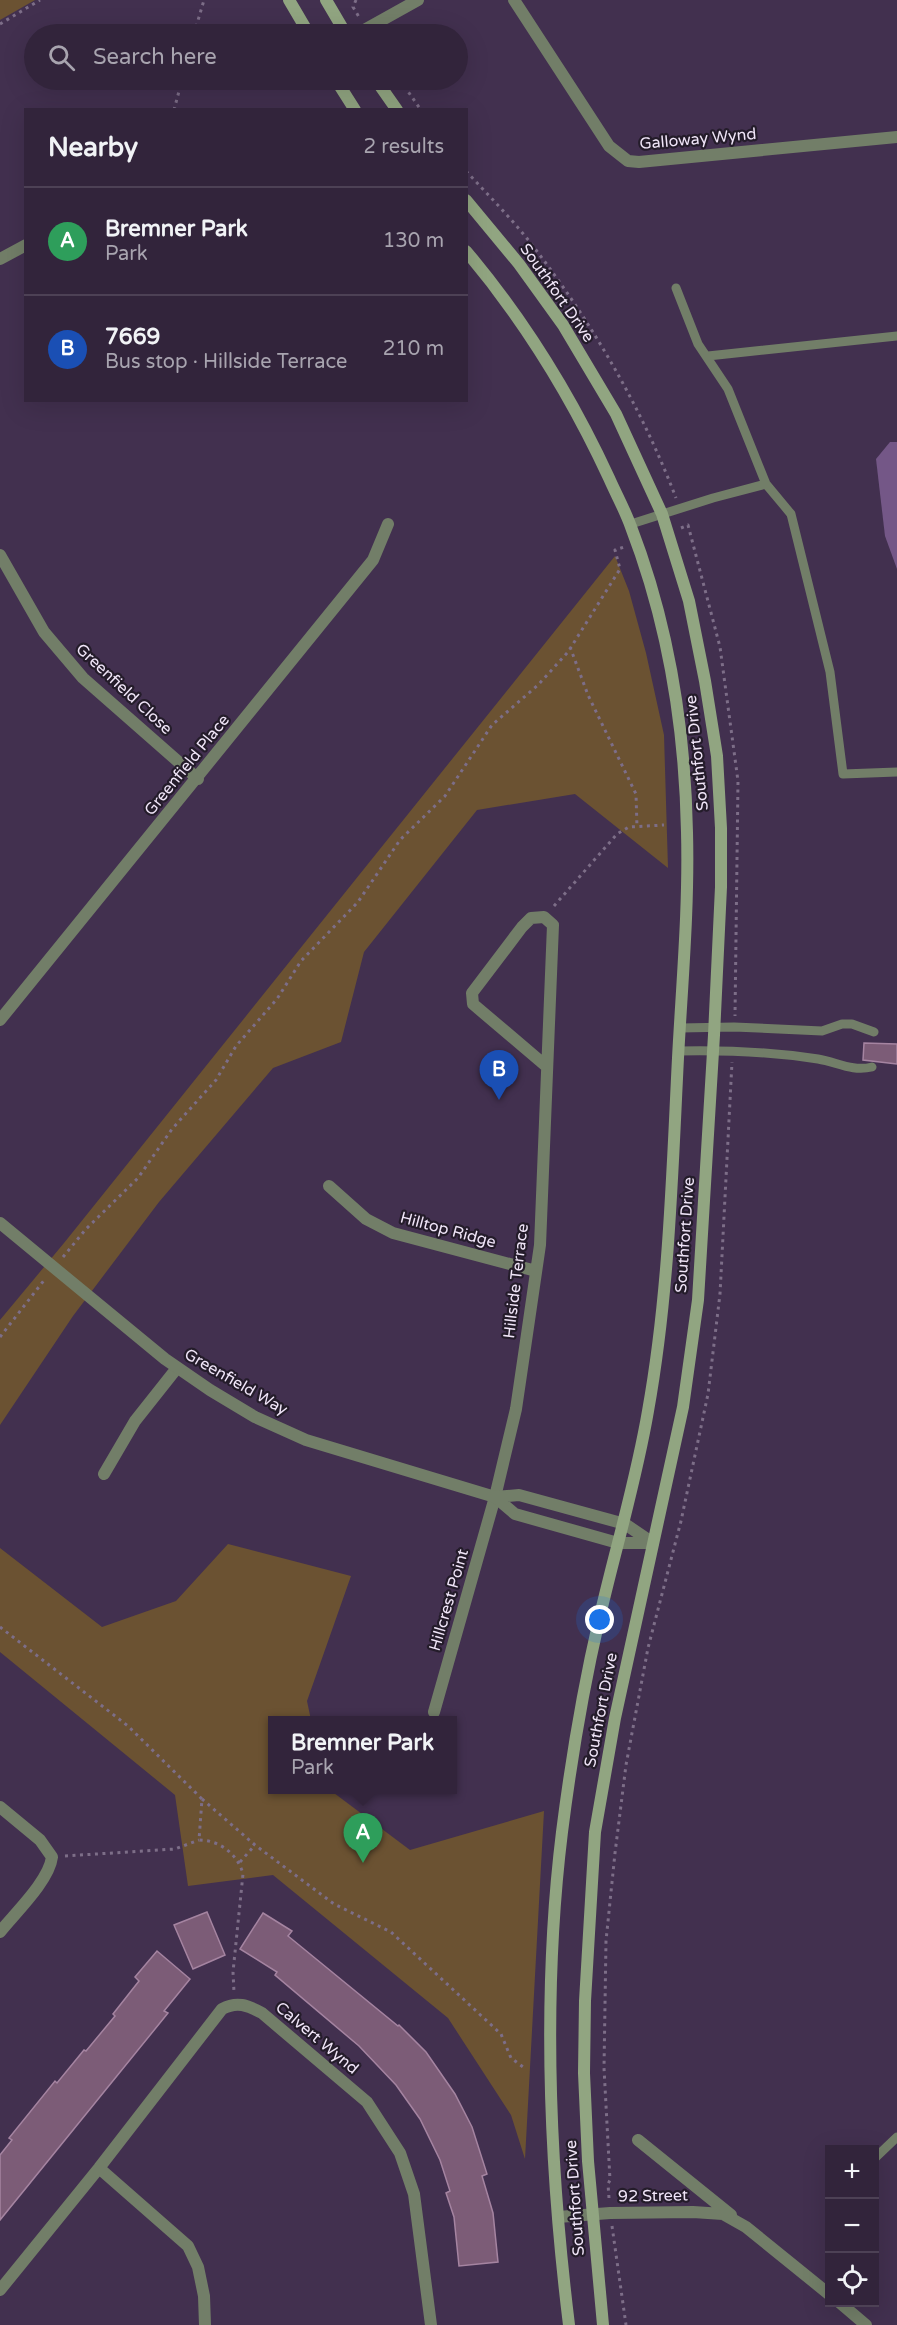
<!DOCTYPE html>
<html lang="en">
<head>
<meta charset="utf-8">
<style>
  :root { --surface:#32243b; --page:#3d3046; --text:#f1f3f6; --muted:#a8a4af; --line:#4d4155; --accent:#d6ab8b }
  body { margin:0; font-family:"Varela Round",sans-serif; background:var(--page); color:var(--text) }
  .controls { position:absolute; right:18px; bottom:18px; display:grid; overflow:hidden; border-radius:0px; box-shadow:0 6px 24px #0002 }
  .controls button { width:54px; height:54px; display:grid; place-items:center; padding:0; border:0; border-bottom:2px solid var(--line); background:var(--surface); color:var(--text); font:30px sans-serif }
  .you { position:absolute; left:600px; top:1620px; width:21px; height:21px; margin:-15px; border:4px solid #fff; border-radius:50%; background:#1a73e8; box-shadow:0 0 0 9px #1a73e833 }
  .badge { display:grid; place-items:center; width:39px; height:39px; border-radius:50%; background:var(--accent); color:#fff; font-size:20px; font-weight:700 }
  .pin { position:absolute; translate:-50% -50px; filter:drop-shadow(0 2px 3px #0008) }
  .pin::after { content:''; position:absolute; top:32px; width:21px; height:18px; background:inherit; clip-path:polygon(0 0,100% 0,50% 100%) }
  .popup { position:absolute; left:268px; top:1716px; width:189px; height:78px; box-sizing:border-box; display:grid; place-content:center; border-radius:0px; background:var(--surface); filter:drop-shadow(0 2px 4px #0005); font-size:20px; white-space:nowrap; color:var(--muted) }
  .popup b { font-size:22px; color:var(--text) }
  .popup::after { content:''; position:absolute; left:50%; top:100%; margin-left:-12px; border:12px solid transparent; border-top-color:var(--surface) }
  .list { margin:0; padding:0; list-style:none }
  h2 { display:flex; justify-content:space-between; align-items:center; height:78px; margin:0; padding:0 24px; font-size:26px }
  h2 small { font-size:20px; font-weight:400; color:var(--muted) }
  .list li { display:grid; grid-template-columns:39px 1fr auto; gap:18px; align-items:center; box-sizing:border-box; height:108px; padding:0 24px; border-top:2px solid var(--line) }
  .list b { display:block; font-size:22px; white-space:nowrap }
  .list p { margin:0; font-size:20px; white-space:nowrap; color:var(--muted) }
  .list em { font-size:20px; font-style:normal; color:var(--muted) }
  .icon { flex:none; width:33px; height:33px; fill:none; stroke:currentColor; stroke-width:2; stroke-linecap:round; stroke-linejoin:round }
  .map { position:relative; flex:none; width:897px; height:2325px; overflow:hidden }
  .search { position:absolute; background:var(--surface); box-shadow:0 6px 24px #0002; left:24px; top:24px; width:444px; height:66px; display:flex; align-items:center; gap:15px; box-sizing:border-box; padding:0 21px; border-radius:33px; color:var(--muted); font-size:22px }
  .panel { position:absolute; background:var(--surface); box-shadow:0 6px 24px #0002; left:24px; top:108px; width:444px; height:294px; border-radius:0px }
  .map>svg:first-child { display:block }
  .green { fill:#6b5232 }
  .water { fill:#745787 }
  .building { fill:#7c5c77; stroke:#a584a1; stroke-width:1.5 }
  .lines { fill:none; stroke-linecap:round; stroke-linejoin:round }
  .path { stroke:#7d6e88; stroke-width:3; stroke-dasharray:3 4.5; stroke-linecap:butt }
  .service { stroke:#727e68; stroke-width:9 }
  .minor { stroke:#727e68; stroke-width:12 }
  .tertiary { stroke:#727e68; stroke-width:12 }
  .secondary { stroke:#91a581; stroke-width:12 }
  .labels { text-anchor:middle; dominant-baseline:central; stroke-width:4.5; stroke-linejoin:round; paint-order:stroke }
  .street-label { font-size:16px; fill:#f0e5f8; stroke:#241c2a }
</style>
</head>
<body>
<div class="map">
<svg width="897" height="2325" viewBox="0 0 897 2325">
  <rect width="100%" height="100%" fill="#42304f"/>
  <path class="green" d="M0,0h35l-35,20z
    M615,556l14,35 17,62 18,82 4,133 -93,-74 -98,16 -113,142 -23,90 -68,26 -114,134 -86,114 -73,109v-105l64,-77z
    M228,1544l123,32 -44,125 4,19h-38v70h57l80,60 134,-39 -19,348 -14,-44 -63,-97 -175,-143 -85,11 -13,-91 -175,-143v-104l102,79 74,-26z"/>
  <path class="water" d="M890,442h7v127l-12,-33 -9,-77z"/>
  <path class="building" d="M864,1043l33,1v20l-34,-4z
    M207,1912l18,43 -32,14 -19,-44z
    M263,1913l29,18 -4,5 110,90 1,-1 27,27 29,42 17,33 15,47 -5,2 11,37 5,49 -39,4 -5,-49 -8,-24 4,-2 -10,-31 -20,-41 -24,-34 -37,-39 -84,-71 2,-3 -37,-23z
    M157,1951l33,28 -26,32 4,2 -168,207v-65l12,-15 -3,-2 46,-57 2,2 27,-33 2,1 29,-35 -2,-2 26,-33 -4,-4z"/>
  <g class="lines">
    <path class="path" d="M356,0l-3,7 6,10
      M0,24l40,-24
      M194,34l10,-34
      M400,80l21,30
      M174,110l8,-30
      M466,171c24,26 49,51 70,79 58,76 106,159 140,248
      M681,528l7,-3 32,122 18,134 -3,235
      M570,647l18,48 48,99 1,33
      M554,906l63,-72 12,-7 35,-2
      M63,1257l23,-28 52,-51 34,-49 44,-49 20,-34 41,-47 24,-38 57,-59 42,-62 45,-44 47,-71 46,-40 30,-33 52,-83 -5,-19 9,-3
      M0,1337l45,-58
      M0,1627l128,99 74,73 -3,41c20,0 39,14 44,34l-10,98 1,20
      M202,1799l53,46 79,59 57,28 110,102 10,24 12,9
      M65,1856l110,-7 24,-9
      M240,1862l15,-17
      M609,2198l-1,-14 2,-4 -6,-112 2,-127 9,-88 11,-88 22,-117 33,-127 27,-127 12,-100 12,-232
      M612,2226l14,99"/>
    <path class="service" d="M676,288l22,56 30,45 38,95 25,30 39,158 13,102 54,-2
      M708,356l189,-20
      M631,524l82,-26 53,-14
      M680,1028l54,-1 88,4 20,-7h10l22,8
      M678,1051c47,-1 94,1 140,8 19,3 34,13 54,8
      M874,2159l23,-22"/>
    <path class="minor" d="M514,0l95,146 19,15 11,1 258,-25
      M357,34l61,-34
      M0,259l26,-14
      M0,555l44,77 39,46 115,101
      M0,1020l373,-460 15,-36
      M329,1186l37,33 27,14 143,38
      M104,1474l31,-53 42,-53
      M434,1712l61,-215 21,-88 10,-68 14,-96 13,-320 -9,-8 -13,1 -9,9 -50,66 1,11 73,62
      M0,1807l40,33 12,17c-3,24 -37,56 -52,75
      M638,2140l93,75
      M99,2168l89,78 10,21 6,29 1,29
      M558,2217l52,-4 83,-1 30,2 23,13 84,68
      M0,2290l99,-122 123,-159c15,-8 25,-4 40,4l105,89 33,51 14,41 17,131
      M839,2302l27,23"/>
    <path class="tertiary" d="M0,1223l165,136 45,31 45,27 51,23 189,57 24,-2 106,29 28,19
      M495,1497l20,17 103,29h34"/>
    <path class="secondary" d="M289,0l20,34
      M326,0l20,34
      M336,80l19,30
      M376,80l21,30
      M466,200l53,64 44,61 53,89 46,100 27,87 16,80 12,75 4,72v59l-7,148 -16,265 -15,107 -68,311 -20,114 -10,169 -1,72 4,88 15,164
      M466,251c59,70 105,145 143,227 7,16 16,32 22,49 37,96 54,203 56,305 2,75 -5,151 -9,226 -6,118 -9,236 -30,353 -12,71 -33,139 -49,209 -16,69 -28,141 -37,212 -20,163 -13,330 7,493"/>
  </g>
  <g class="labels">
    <g class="street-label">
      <text transform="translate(698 139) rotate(-5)">Galloway Wynd</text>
      <text transform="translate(557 293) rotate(55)">Southfort Drive</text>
      <text transform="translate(124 689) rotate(43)">Greenfield Close</text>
      <text transform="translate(697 753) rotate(-96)">Southfort Drive</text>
      <text transform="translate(187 765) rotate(-51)">Greenfield Place</text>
      <text transform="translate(448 1230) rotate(15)">Hilltop Ridge</text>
      <text transform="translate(685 1235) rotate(-86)">Southfort Drive</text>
      <text transform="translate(516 1281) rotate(-83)">Hillside Terrace</text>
      <text transform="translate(236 1382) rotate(30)">Greenfield Way</text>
      <text transform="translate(449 1600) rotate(-74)">Hillcrest Point</text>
      <text transform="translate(601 1710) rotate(-79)">Southfort Drive</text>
      <text transform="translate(317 2038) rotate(40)">Calvert Wynd</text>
      <text transform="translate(653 2196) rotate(-1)">92 Street</text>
      <text transform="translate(575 2198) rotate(-94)">Southfort Drive</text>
    </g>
  </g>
</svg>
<div class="controls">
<button>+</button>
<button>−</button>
<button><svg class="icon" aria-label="locate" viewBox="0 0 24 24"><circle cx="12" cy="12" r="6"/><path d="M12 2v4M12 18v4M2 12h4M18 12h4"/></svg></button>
</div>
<div class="you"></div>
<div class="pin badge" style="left:363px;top:1863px;background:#2e9e5b">A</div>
<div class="popup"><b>Bremner Park</b>Park</div>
<div class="pin badge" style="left:499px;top:1100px;background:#1a4fb4">B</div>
<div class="search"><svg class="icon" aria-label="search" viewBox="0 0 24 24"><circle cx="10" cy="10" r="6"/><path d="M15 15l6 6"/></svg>Search here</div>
<section class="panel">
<h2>Nearby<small>2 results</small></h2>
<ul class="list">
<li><span class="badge" style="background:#2e9e5b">A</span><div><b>Bremner Park</b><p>Park</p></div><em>130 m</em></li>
<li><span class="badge" style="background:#1a4fb4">B</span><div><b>7669</b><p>Bus stop · Hillside Terrace</p></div><em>210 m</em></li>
</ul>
</section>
</div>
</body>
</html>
